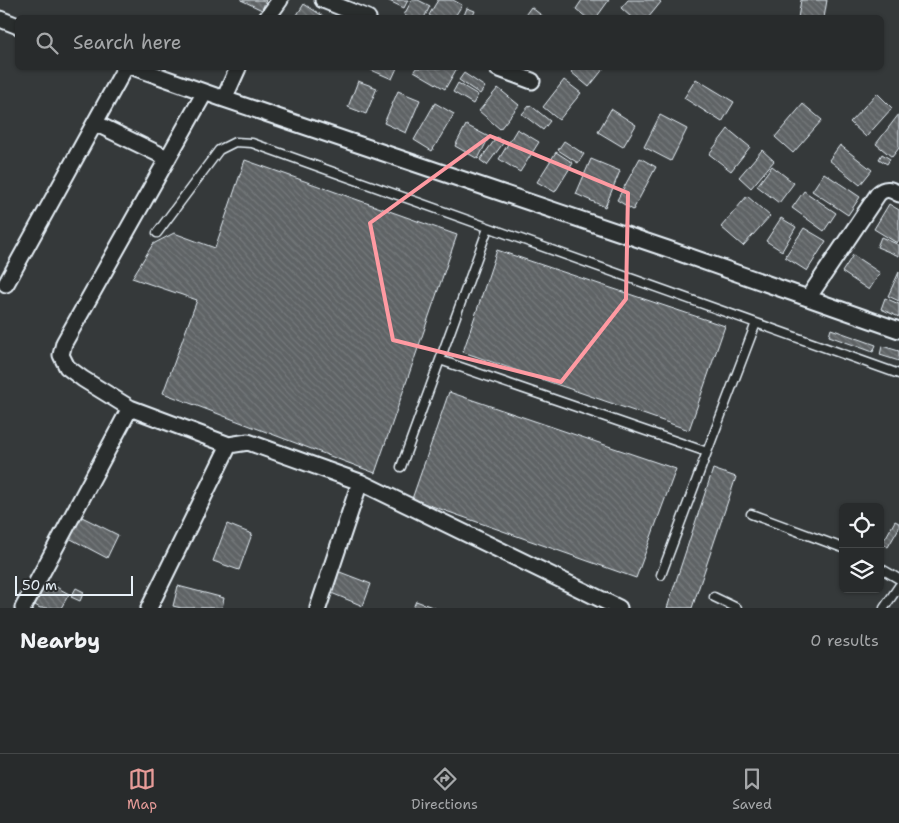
<!DOCTYPE html>
<html lang="en">
<head>
<meta charset="utf-8">
<style>
  :root { --surface:#282b2c; --page:#303334; --text:#f1f3f6; --muted:#a5a7a9; --line:#444748; --accent:#e69b98 }
  body { margin:0; font-family:"Shantell Sans",sans-serif; background:var(--page); color:var(--text) }
  .controls { position:absolute; right:15px; bottom:15px; display:grid; overflow:hidden; border-radius:8px; box-shadow:0 1px 4px #0004 }
  .controls button { width:45px; height:45px; display:grid; place-items:center; padding:0; border:0; border-bottom:1px solid var(--line); background:var(--surface); color:var(--text); font:25px sans-serif }
  .scale { position:absolute; left:15px; bottom:12px; width:118px; box-sizing:border-box; padding-left:5px; border:2px solid #e8f1f8; border-top:0; font-size:14px; line-height:18px; white-space:nowrap; color:#e8f1f8; -webkit-text-stroke:4px #2a2d2e; paint-order:stroke }
  .list { margin:0; padding:0; list-style:none }
  h2 { display:flex; justify-content:space-between; align-items:center; height:65px; margin:0; padding:0 20px; font-size:21px }
  h2 small { font-size:16px; font-weight:400; color:var(--muted) }
  .icon { flex:none; width:28px; height:28px; fill:none; stroke:currentColor; stroke-width:2; stroke-linecap:round; stroke-linejoin:round }
  .map { position:relative; flex:none; width:899px; height:608px; overflow:hidden }
  .search { position:absolute; background:var(--surface); box-shadow:0 1px 4px #0004; left:15px; right:15px; top:15px; height:55px; display:flex; align-items:center; gap:12px; box-sizing:border-box; padding:0 18px; border-radius:8px; color:var(--muted); font-size:19px }
  .sheet { height:145px; background:var(--surface) }
  nav { display:flex; justify-content:space-around; align-items:center; box-sizing:border-box; height:70px; border-top:1px solid var(--line); background:var(--surface); font-size:14px; color:var(--muted) }
  nav a { display:grid; justify-items:center; gap:2px }
  nav .on { color:var(--accent) }
  .map>svg:first-child { display:block }
  .building { fill:url(#building-back-hatch); stroke:#e8f1f8 }
  .lines { fill:none; stroke-linecap:round; stroke-linejoin:round }
  .lane-casing { stroke:#e8f1f8; stroke-width:11 }
  .street-casing { stroke:#e8f1f8; stroke-width:19 }
  .lane { stroke:#2a2d2e; stroke-width:8 }
  .street { stroke:#2a2d2e; stroke-width:15 }
  .marked { fill:none; stroke:#ff9aa2; stroke-width:4; stroke-linejoin:round }
</style>
</head>
<body>
<div class="map">
<svg width="899" height="608" viewBox="0 0 899 608">
  <defs>
    <pattern id="building-back-hatch" width="6" height="6" patternUnits="userSpaceOnUse" patternTransform="scale(1.25)"><rect width="6" height="6" fill="#5f6365"/><path d="M-1 5l2 2M0 0l6 6M5-1l2 2" fill="none" stroke="#767a7c"/></pattern>
  </defs>
  <rect width="100%" height="100%" fill="#35393a"/>
  <filter id="ink" filterUnits="userSpaceOnUse"><feTurbulence type="fractalNoise" baseFrequency=".02" numOctaves="2"/><feDisplacementMap in="SourceGraphic" scale="10" xChannelSelector="R" yChannelSelector="G"/><feConvolveMatrix kernelMatrix="1 2 1 2 8 2 1 2 1" color-interpolation-filters="sRGB"/></filter>
  <g filter="url(#ink)">
    <path class="building" d="M241,0h25l-4,10z
      M387,0h21l-4,8z
      M412,0h6l12,6 -6,12h-15l-5,-3z
      M438,0h15l9,5 -8,13h-21l-4,-3z
      M582,0h27l-13,18h-9l-11,-9z
      M628,0h30l3,2 -13,16h-16l-11,-10z
      M801,0h26l-3,18h-26z
      M304,4l22,14h-31z
      M531,7l14,11h-22z
      M467,8l8,3 -3,7h-9z
      M369,68h28l-5,11 -23,-10z
      M416,68h41l-12,21 -31,-18z
      M574,68h30l-15,19 -18,-15z
      M464,73l21,14 -5,7 -21,-14z
      M696,79l38,23 -12,20 -38,-24z
      M564,80l17,13 -22,27 -16,-13z
      M358,81l19,7 -11,26 -18,-7z
      M458,83l20,12 -5,9 -20,-12z
      M498,88l21,17 -19,24 -21,-18z
      M398,91l22,9 -14,33 -22,-10z
      M877,93l15,15 -26,29 -16,-15z
      M435,103l19,11 -22,37 -18,-11z
      M803,104l19,16 -29,33 -18,-16z
      M530,105l20,16 -7,9 -21,-16z
      M611,109l25,16 -13,22 -25,-15z
      M899,114v34l-7,9 -16,-13z
      M660,115l27,14 -16,32 -27,-14z
      M466,125l23,12 -11,22 -23,-13z
      M517,129l22,13 -19,30 -21,-13z
      M728,129l22,18 -19,24 -22,-17z
      M497,137l7,5 -17,23 -7,-5z
      M564,141l20,13 -6,9 -20,-13z
      M840,145l32,25 -12,15 -31,-25z
      M762,150l12,11 -23,27 -12,-11z
      M556,152l17,11 -18,29 -18,-10z
      M882,154l8,5 -3,5 -8,-5z
      M640,158l16,9 -23,43 -16,-10z
      M591,159l29,12 -15,36 -29,-13z
      M245,160l212,75 -82,238 -212,-80 34,-93 -65,-22 21,-34 21,-11 41,15z
      M772,166l22,17 -15,20 -22,-17z
      M824,173l36,24 -12,18 -36,-24z
      M804,191l32,22 -12,18 -32,-23z
      M747,196l23,20 -27,30 -22,-19z
      M889,204l10,6v30l-2,3 -23,-14z
      M781,218l15,9 -14,24 -16,-10z
      M804,228l22,13 -19,30 -22,-14z
      M881,237l18,8v11l-22,-9z
      M497,250l228,76 -36,104 -226,-78z
      M853,255l27,18 -11,17 -27,-18z
      M899,272v29l-11,-5z
      M885,298l14,6v13l-18,-8z
      M831,329l45,16 -3,7 -44,-16z
      M882,346l17,5v10l-19,-6z
      M449,392l227,77 -40,109 -224,-79z
      M713,469l23,8 -44,131h-25z
      M80,516l38,19 -11,23 -38,-20z
      M895,521l4,2v5l-11,19 -6,-3z
      M227,524l25,10 -13,36 -26,-9z
      M332,569l39,15 -8,22 -39,-16z
      M47,582l22,12 -8,14h-21l-5,-3z
      M178,586l46,12 -2,10h-41l-8,-2z
      M76,588l8,4 -4,9 -9,-4z
      M416,601l19,7h-22z"/>
    <g class="lines">
      <g class="lane-casing">
        <path id="lane" d="M157,233l62,-83 16,-8 17,1 647,231
          M440,360l267,92
          M401,467l87,-239
          M751,514l92,34
          M880,568l19,11
          M661,575l46,-123 49,-129
          M714,597l23,11
          M884,608l15,-22"/>
      </g>
      <g class="street-casing">
        <path id="street" d="M323,0l45,18
          M267,18l13,-18
          M0,19l18,7
          M136,68l88,31 444,150 231,81
          M497,68l35,13
          M205,92l-141,251 -3,12 6,12 16,12 47,29 99,37 19,-3 112,40 259,126
          M224,99l14,-31
          M95,123l72,35
          M6,284l119,-216
          M808,298l70,-104c7,-7 13,-5 21,0
          M23,608l107,-200
          M149,608l80,-163
          M318,608l42,-126"/>
      </g>
      <use href="#lane" class="lane"/>
      <use href="#street" class="street"/>
    </g>
  </g>
  <path class="marked" d="M490,136l138,57 -2,106 -65,83 -168,-42 -23,-117z"/>
</svg>
<div class="controls">
<button><svg class="icon" aria-label="locate" viewBox="0 0 24 24"><circle cx="12" cy="12" r="6"/><path d="M12 2v4M12 18v4M2 12h4M18 12h4"/></svg></button>
<button><svg class="icon" aria-label="layers" viewBox="0 0 24 24"><path d="M12 4l9 5-9 5-9-5zM3 14l9 5 9-5"/></svg></button>
</div>
<div class="scale">50 m</div>
<div class="search"><svg class="icon" aria-label="search" viewBox="0 0 24 24"><circle cx="10" cy="10" r="6"/><path d="M15 15l6 6"/></svg>Search here</div>
</div>
<section class="sheet">
<h2>Nearby<small>0 results</small></h2>
<ul class="list">
</ul>
</section>
<nav>
<a class="on"><svg class="icon" aria-label="map" viewBox="0 0 24 24"><path d="M3 6l6-2 6 2 6-2v14l-6 2-6-2-6 2zM9 4v14M15 6v14"/></svg>Map</a>
<a><svg class="icon" aria-label="directions" viewBox="0 0 24 24"><path d="M12 3l9 9-9 9-9-9zM9 14v-3h6M13 9l2 2-2 2"/></svg>Directions</a>
<a><svg class="icon" aria-label="saved" viewBox="0 0 24 24"><path d="M7 4h10v16l-5-4-5 4z"/></svg>Saved</a>
</nav>
</body>
</html>
